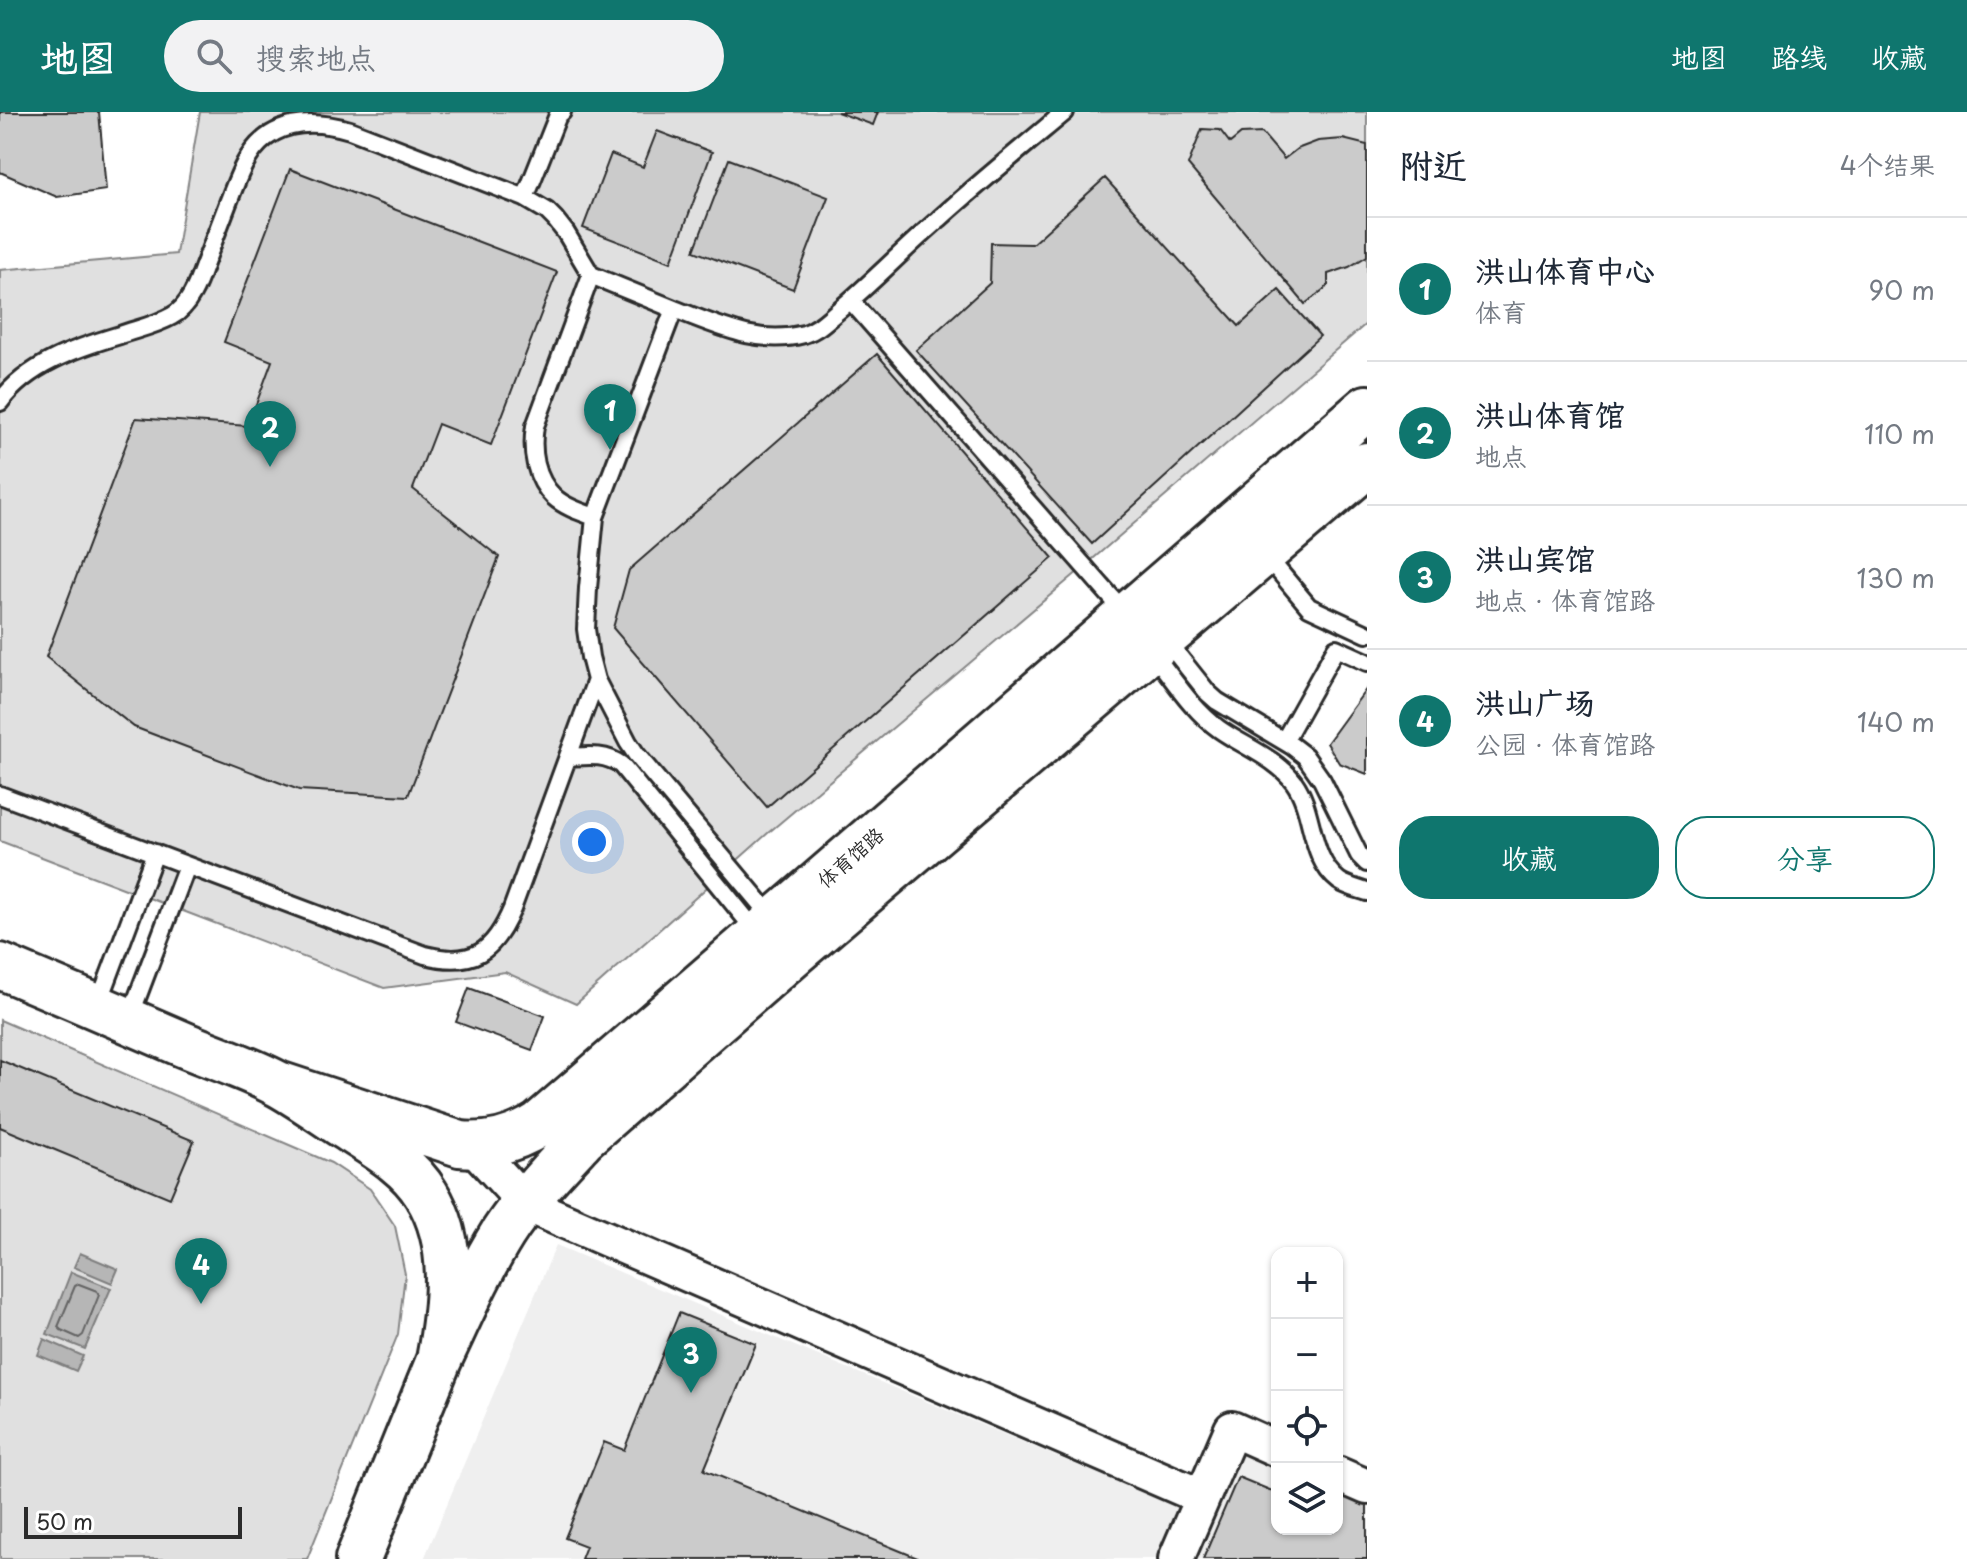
<!DOCTYPE html>
<html lang="zh">
<head>
<meta charset="utf-8">
<style>
  :root { --surface:#fff; --page:#f2f2f3; --text:#1f2937; --muted:#747a83; --line:#e0e1e3; --accent:#0f766e }
  body { margin:0; font-family:"Playpen Sans","LXGW WenKai TC",sans-serif; background:var(--page); color:var(--text) }
  .controls { position:absolute; right:24px; bottom:24px; display:grid; overflow:hidden; border-radius:16px; box-shadow:0 2px 6px #0004 }
  .controls button { width:72px; height:72px; display:grid; place-items:center; padding:0; border:0; border-bottom:2px solid var(--line); background:var(--surface); color:var(--text); font:40px sans-serif }
  .scale { position:absolute; left:24px; bottom:20px; width:218px; box-sizing:border-box; padding-left:8px; border:4px solid #2b2b2b; border-top:0; font-size:22px; line-height:28px; white-space:nowrap; color:#2b2b2b; -webkit-text-stroke:6px #fff; paint-order:stroke }
  .you { position:absolute; left:592px; top:730px; width:28px; height:28px; margin:-20px; border:6px solid #fff; border-radius:50%; background:#1a73e8; box-shadow:0 0 0 12px #1a73e833 }
  .badge { display:grid; place-items:center; width:52px; height:52px; border-radius:50%; background:var(--accent); color:#fff; font-size:26px; font-weight:700 }
  .pin { position:absolute; translate:-50% -66px; filter:drop-shadow(0 2px 4px #0008) }
  .pin::after { content:''; position:absolute; top:42px; width:28px; height:24px; background:inherit; clip-path:polygon(0 0,100% 0,50% 100%) }
  .list { margin:0; padding:0; list-style:none }
  h2 { display:flex; justify-content:space-between; align-items:center; height:104px; margin:0; padding:0 32px; font-size:34px }
  h2 small { font-size:26px; font-weight:400; color:var(--muted) }
  .list li { display:grid; grid-template-columns:52px 1fr auto; gap:24px; align-items:center; box-sizing:border-box; height:144px; padding:0 32px; border-top:2px solid var(--line) }
  .list b { display:block; font-size:30px; white-space:nowrap }
  .list p { margin:0; font-size:26px; white-space:nowrap; color:var(--muted) }
  .list em { font-size:26px; font-style:normal; color:var(--muted) }
  .actions { display:flex; gap:16px; padding:24px 32px }
  .actions a { flex:1; padding:18px 0; border:2px solid var(--accent); border-radius:32px; text-align:center; font-size:28px; color:var(--accent) }
  .actions .main { background:var(--accent); color:#fff }
  .icon { flex:none; width:44px; height:44px; fill:none; stroke:currentColor; stroke-width:2; stroke-linecap:round; stroke-linejoin:round }
  .map { position:relative; flex:none; width:1367px; height:1447px; overflow:hidden }
  header { display:flex; align-items:center; gap:48px; box-sizing:border-box; height:112px; padding:0 40px; background:var(--accent); color:#fff }
  header strong { font-size:38px }
  nav { display:flex; gap:44px; margin-inline-start:auto; font-size:28px }
  .search { width:560px; height:72px; background:var(--page); display:flex; align-items:center; gap:20px; box-sizing:border-box; padding:0 28px; border-radius:44px; color:var(--muted); font-size:30px }
  main { display:flex }
  aside { flex:1; background:var(--surface) }
  .map>svg:first-child { display:block }
  .built { fill:#efefef }
  .green { fill:#e0e0e0; stroke:#868686; stroke-width:2 }
  .water { fill:#b6b6b6; stroke:#7e7e7e; stroke-width:2 }
  .lines { fill:none; stroke-linecap:round; stroke-linejoin:round }
  .shore { stroke:#636363; stroke-width:2 }
  .building { fill:#cbcbcb; stroke:#2b2b2b; stroke-width:2 }
  .service-casing { stroke:#2b2b2b; stroke-width:22 }
  .minor-casing { stroke:#2b2b2b; stroke-width:40 }
  .secondary-casing { stroke:#2b2b2b; stroke-width:50 }
  .service { stroke:#fff; stroke-width:16 }
  .minor { stroke:#fff; stroke-width:34 }
  .secondary { stroke:#fff; stroke-width:44 }
  .labels { text-anchor:middle; dominant-baseline:central; stroke-width:7; stroke-linejoin:round; paint-order:stroke }
  .street-label { font-size:20px; fill:#2b2b2b; stroke:#fff }
</style>
</head>
<body>
<header>
<strong>地图</strong>
<div class="search"><svg class="icon" aria-label="search" viewBox="0 0 24 24"><circle cx="10" cy="10" r="6"/><path d="M15 15l6 6"/></svg>搜索地点</div>
<nav><a>地图</a><a>路线</a><a>收藏</a></nav>
</header>
<main>
<div class="map">
<svg width="1367" height="1447" viewBox="0 0 1367 1447">
  <rect width="100%" height="100%" fill="#fff"/>
  <filter id="ink" filterUnits="userSpaceOnUse"><feTurbulence type="fractalNoise" baseFrequency=".0125" numOctaves="2"/><feDisplacementMap in="SourceGraphic" scale="16" xChannelSelector="R" yChannelSelector="G"/><feConvolveMatrix kernelMatrix="1 2 1 2 8 2 1 2 1" color-interpolation-filters="sRGB"/></filter>
  <g filter="url(#ink)">
    <path class="built" d="M556,1133l627,265 -21,49h-738z
      M1242,1332l35,15v70h60l30,30h-175z"/>
    <path class="green" d="M200,0h1167v211l-294,253 -305,257 -192,171 -71,-32 -121,16 -384,-147v-571l176,-16z
      M0,908l331,143 39,26 25,37 10,48 -7,60 -91,225h-307z"/>
    <path class="water" d="M80,1141l38,16 -6,14 -38,-16z
      M71,1160l40,16 -26,61 -38,-15z
      M44,1227l39,17 -7,15 -38,-16z"/>
    <g class="lines">
      <path class="shore" d="M79,1172l18,7 2,4 -16,40 -4,3 -18,-8 -3,-3 17,-41z"/>
    </g>
    <path class="building" d="M0,0h99l7,78 -49,7 -57,-25z
      M837,0h41l-5,13z
      M1202,17l18,1 10,13 11,-9 21,-1 22,26 13,-10 21,-8 25,-2 24,6v111l-18,11 -21,7v12l-23,18 -117,-139z
      M657,19l55,21 -41,110 -88,-34 28,-74 32,13z
      M729,47l99,38 -35,92 -99,-38z
      M290,57l267,103 -66,173 -53,-21 -25,65 86,68 -91,239 -109,-6 -165,-63 -88,-70 90,-239 112,8 24,-65 -48,-19z
      M1105,66l134,148 40,-36 41,46 -228,208 -176,-194 74,-67 1,-40 41,1z
      M877,242l176,204 -286,249 -154,-179 16,-58z
      M1367,576v86l-28,-11 -12,-20z
      M469,876l76,28 -13,34 -76,-28z
      M0,948l194,81 -24,57 -170,-71z
      M679,1201l77,31 -52,126 216,89h-339l5,-13 -21,-8 39,-96 20,8z
      M1238,1365l39,16v36h60v-40l30,13v57h-164z"/>
    <g class="lines">
      <g class="service-casing">
        <path id="service" d="M525,86l33,-83 4,-3
          M591,163l-56,151c-4,25 0,53 19,71 11,10 27,15 41,20
          M851,189l276,314
          M0,290c28,-38 76,-54 120,-67 17,-6 36,-10 52,-19 17,-9 26,-33 32,-50 8,-21 16,-42 24,-63 6,-15 11,-31 20,-45 23,-38 64,-39 102,-28l175,68 22,13 8,8 11,14 25,42 83,34
          M1264,441l45,54 58,27
          M1165,527l43,54 9,8 75,45 13,10 17,24 37,75 8,8
          M1151,539c21,26 41,59 68,78 24,17 57,29 75,53 21,29 14,75 45,99 7,5 19,8 28,11
          M1284,629l52,-93 31,14
          M568,645c19,-1 37,-4 53,8l138,170
          M0,683l425,160c48,12 69,-3 87,-46l84,-229
          M775,808l-139,-166 -8,-12 -32,-62 -6,-23 -4,-28 2,-41 7,-71 79,-208c43,16 84,37 130,25 14,-4 24,-15 35,-24 35,-29 66,-62 100,-91 41,-37 84,-72 126,-107
          M98,893l57,-152
          M129,907l58,-153"/>
      </g>
      <g class="minor-casing">
        <path id="minor" d="M473,1034l53,58 676,293
          M1337,1362l30,13
          M1176,1447l56,-130 45,20"/>
      </g>
      <g class="secondary-casing">
        <path id="secondary" d="M0,854c62,26 123,52 185,79 31,13 66,24 95,40 23,13 45,29 67,43 28,18 61,36 79,66 31,49 23,112 13,166l-81,199
          M278,972l182,60c30,3 55,-4 80,-20l827,-716
          M439,1248c20,-42 39,-87 64,-127 22,-34 52,-65 80,-95l208,-182 576,-491"/>
      </g>
      <use href="#service" class="service"/>
      <use href="#minor" class="minor"/>
      <use href="#secondary" class="secondary"/>
    </g>
  </g>
  <g class="labels">
    <g class="street-label">
      <text transform="translate(850 745) rotate(-41)">体育馆路</text>
    </g>
  </g>
</svg>
<div class="controls">
<button>+</button>
<button>−</button>
<button><svg class="icon" aria-label="locate" viewBox="0 0 24 24"><circle cx="12" cy="12" r="6"/><path d="M12 2v4M12 18v4M2 12h4M18 12h4"/></svg></button>
<button><svg class="icon" aria-label="layers" viewBox="0 0 24 24"><path d="M12 4l9 5-9 5-9-5zM3 14l9 5 9-5"/></svg></button>
</div>
<div class="scale">50 m</div>
<div class="you"></div>
<div class="pin badge" style="left:610px;top:338px">1</div>
<div class="pin badge" style="left:270px;top:355px">2</div>
<div class="pin badge" style="left:691px;top:1281px">3</div>
<div class="pin badge" style="left:201px;top:1192px">4</div>
</div>
<aside>
<h2>附近<small>4个结果</small></h2>
<ul class="list">
<li><span class="badge">1</span><div><b>洪山体育中心</b><p>体育</p></div><em>90 m</em></li>
<li><span class="badge">2</span><div><b>洪山体育馆</b><p>地点</p></div><em>110 m</em></li>
<li><span class="badge">3</span><div><b>洪山宾馆</b><p>地点 · 体育馆路</p></div><em>130 m</em></li>
<li><span class="badge">4</span><div><b>洪山广场</b><p>公园 · 体育馆路</p></div><em>140 m</em></li>
</ul>
<div class="actions"><a class="main">收藏</a><a>分享</a></div>
</aside>
</main>
</body>
</html>
